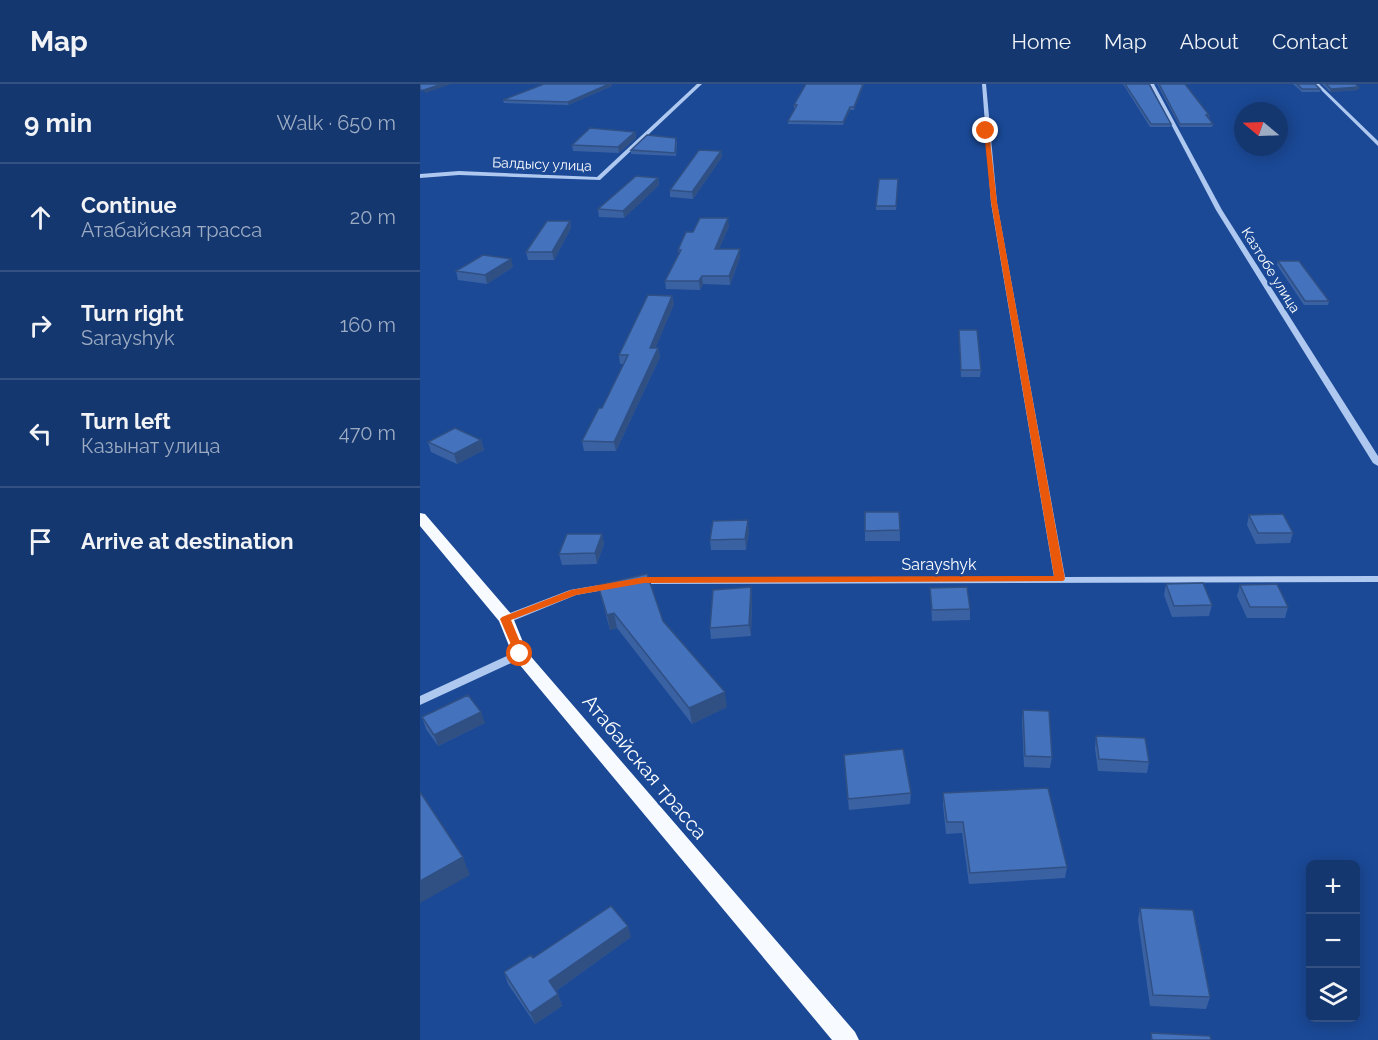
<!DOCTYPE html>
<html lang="en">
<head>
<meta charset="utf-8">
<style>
  :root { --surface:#143770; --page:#214278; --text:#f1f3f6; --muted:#9dacc3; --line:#335183 }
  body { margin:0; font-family:Raleway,sans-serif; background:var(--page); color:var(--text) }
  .controls { position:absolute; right:18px; bottom:18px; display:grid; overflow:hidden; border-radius:9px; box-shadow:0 3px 15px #0003 }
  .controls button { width:54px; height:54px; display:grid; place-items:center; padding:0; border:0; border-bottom:2px solid var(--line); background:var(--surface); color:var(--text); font:30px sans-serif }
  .compass { position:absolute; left:814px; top:18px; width:54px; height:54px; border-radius:50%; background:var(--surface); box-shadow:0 3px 15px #0003; rotate:289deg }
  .stop { position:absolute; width:18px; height:18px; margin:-14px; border:4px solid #ea580c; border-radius:50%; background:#fff }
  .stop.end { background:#ea580c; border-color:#fff; box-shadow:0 2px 6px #0008 }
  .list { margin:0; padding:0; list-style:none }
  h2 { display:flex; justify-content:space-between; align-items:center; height:78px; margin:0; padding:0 24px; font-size:26px }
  h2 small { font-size:20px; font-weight:400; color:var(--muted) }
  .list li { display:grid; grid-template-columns:39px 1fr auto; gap:18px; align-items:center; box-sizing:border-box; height:108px; padding:0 24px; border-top:2px solid var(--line) }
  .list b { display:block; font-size:22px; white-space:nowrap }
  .list p { margin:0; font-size:20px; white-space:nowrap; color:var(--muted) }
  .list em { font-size:20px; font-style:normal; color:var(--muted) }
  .icon { flex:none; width:33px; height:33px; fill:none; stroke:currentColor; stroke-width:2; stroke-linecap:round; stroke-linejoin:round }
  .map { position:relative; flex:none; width:958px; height:956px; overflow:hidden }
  header { display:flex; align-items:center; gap:36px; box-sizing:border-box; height:84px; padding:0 30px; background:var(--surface); border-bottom:2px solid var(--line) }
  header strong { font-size:28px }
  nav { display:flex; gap:33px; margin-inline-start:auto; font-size:21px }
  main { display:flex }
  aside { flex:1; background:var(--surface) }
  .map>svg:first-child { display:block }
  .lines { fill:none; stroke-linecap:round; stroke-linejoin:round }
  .minor { fill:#aec8f0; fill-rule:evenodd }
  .major { fill:#f7faff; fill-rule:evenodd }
  .wall { fill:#3a62a3 }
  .shaded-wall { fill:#305084 }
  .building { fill:#4472bd; stroke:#305084; stroke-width:1.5 }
  .route { fill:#ea580c }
  .labels { text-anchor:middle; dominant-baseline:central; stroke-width:5; stroke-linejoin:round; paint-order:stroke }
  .far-street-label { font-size:14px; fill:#fff; stroke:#1b4996 }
  .street-label { font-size:16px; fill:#fff; stroke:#1b4996 }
  .near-street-label { font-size:20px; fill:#fff; stroke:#1b4996 }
</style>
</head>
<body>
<header>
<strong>Map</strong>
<nav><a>Home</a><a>Map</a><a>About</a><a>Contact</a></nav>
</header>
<main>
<aside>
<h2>9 min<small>Walk · 650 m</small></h2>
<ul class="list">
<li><svg class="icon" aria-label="ahead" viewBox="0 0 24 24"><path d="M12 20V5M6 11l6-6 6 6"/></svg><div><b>Continue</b><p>Атабайская трасса</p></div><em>20 m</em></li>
<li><svg class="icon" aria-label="right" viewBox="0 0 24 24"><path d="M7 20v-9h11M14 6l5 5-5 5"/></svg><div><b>Turn right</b><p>Sarayshyk</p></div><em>160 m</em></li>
<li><svg class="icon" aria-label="left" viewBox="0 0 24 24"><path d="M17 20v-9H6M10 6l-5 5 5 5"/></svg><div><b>Turn left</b><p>Казынат улица</p></div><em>470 m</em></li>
<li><svg class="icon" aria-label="arrive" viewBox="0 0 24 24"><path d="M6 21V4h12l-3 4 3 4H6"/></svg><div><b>Arrive at destination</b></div></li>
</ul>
</aside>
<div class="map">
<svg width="958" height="956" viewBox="0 0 958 956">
  <rect width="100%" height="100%" fill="#1b4996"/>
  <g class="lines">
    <path class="minor" d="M277,0h5l-102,96 -141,-5 -39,3v-4l39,-3 138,6z
      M562,0h4l11,119 68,374 313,-1v6l-747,2 -1,-2 1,-2 4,-1 419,-2 -63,-374z
      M730,0h4l68,126 156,246v10l-5,-3 -157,-253z
      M895,0h4l59,57v5z
      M191,499l5,3 -1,2 -39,7 -66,27 -4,1 -6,-4 2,-3 68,-26z
      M100,566l4,1 2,3 -2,3 -104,48v-9z"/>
    <path class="major" d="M0,429l5,1 87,101 15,37 328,380 4,8h-27l-318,-382 -15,-37 -79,-95z"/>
  </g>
  <path class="wall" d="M124,0h68v2l-44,19 -64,-2 -1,-3z
    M386,0h58l-10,26h-4l-7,15 -55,-1v-3l7,-12h-1v-4z
    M703,0h26l22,40 -1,3h-20z
    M737,0h28l24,31v3l4,6 -1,3h-32z
    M873,0h22l5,5v3h-18z
    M902,0h33l4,3 -1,3 -28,2z
    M215,48l1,6 -17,15 -46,-2 -1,-6z
    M257,57l-1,15 -45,-2v-4z
    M301,67l1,6 -29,42 -23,-2v-7z
    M238,94l1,7 -35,33 -25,-1 -1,-8z
    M478,95l-2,31h-20v-4z
    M150,137l1,7 -17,32h-26l-2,-8z
    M309,142l-10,23h21v8l-10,28 -27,-1 -3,6 -34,-1 -1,-8 14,-27 -1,-4 15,-18z
    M858,177l51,40 -1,4h-24l-27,-40z
    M93,183l-26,17 -29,-4 -2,-9z
    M252,212l2,8 -19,44h3l2,9 -44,94h-32l-2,-10 20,-33 22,-44h-4l-1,-9z
    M539,246l22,40 -1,7h-19z
    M61,356l3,10 -27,14 -26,-12 -3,-10z
    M445,428h34l1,29h-35z
    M829,431l44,18 -3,10 -34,1 -9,-19z
    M329,447l-3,19h-35l-1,-10z
    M182,450l2,10 -7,20 -35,1 -3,-11z
    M746,500l46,21 -3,11 -37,1 -8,-22z
    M178,501l129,122 -35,17 -75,-96 -7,2z
    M820,501l48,22 -3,11h-38l-10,-22z
    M331,503l1,11 -1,38 -40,3 -1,-11z
    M510,504l40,21v11l-38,1z
    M603,626l29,47 -2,11 -26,-1 -2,-46z
    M2,633l63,6 -47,23 -12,-17z
    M676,652l53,26 -2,11 -49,-2 -3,-23z
    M424,671l67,38 -1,11 -61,6z
    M523,709l124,74 -2,11 -96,6 -7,-51 -16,1 -3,-29z
    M720,824l70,89 -4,12 -56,-3 -12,-86z
    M211,853l-75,54 2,3 4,12 -27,18 -27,-40 -4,-12 29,-14z"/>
  <path class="shaded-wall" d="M22,0h9l-26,9 -1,-3z
    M189,0h3v2l-44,19v-3z
    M443,0h1l-10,26v-3z
    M939,3l-1,3 -28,2 1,-3z
    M430,23v3l-7,15v-3z
    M215,48l1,6 -17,15 -1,-6z
    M301,67l1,6 -29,42 -1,-7z
    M238,94l1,7 -35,33 -1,-7z
    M308,134l1,8 -13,31 -1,-8z
    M150,137l1,7 -17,32 -2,-8z
    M320,165v8l-10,28 -1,-9z
    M91,175l2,8 -26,17 -2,-9z
    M282,192l1,8 -3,6 -1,-9z
    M252,212l2,8 -22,53 -2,-9z
    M238,264l2,9 -44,94 -2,-9z
    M61,356l3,10 -27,14 -3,-10z
    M328,436l1,11 -3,19 -1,-11z
    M182,450l2,10 -7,20 -2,-11z
    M331,503l1,11 -1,38 -2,-11z
    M194,529l3,15 -7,2 -3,-15z
    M305,608l2,15 -35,17 -3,-16z
    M61,628l4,11 -47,23 -4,-11z
    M43,773l7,18 -50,28v-22z
    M208,842l3,11 -78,56 -4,-12z
    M138,910l4,12 -27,18 -5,-11z"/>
  <path class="building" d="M0,0h22l-18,6h-4z
    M124,0h65l-41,18 -65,-2z
    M386,0h57l-9,23h-4l-7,15 -55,-1 9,-16h-3z
    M705,0h24l22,40h-20z
    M739,0h26l24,31h-3l7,9h-33z
    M877,0h18l5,5h-18z
    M906,0h29l4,3 -28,2z
    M170,44l45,4 -17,15 -46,-2z
    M227,51l29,3 -1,15 -44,-3z
    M279,66l22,1 -29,41 -22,-2z
    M216,92l22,2 -35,33 -25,-2z
    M459,95h19l-2,27h-20z
    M280,134h28l-13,31h25l-11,27h-27l-3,5h-34l16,-31h-3l8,-18h7z
    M127,137h23l-18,31h-26z
    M63,171l28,4 -26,16 -29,-4z
    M858,177h21l30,40h-24z
    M228,211l24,1 -22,52h8l-44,94 -32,-1 17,-33h3l26,-53h-9z
    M539,246h18l4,40h-20z
    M35,344l26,12 -27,14 -26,-12z
    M445,428h34l1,18 -35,1z
    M863,430l10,19h-35l-9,-18z
    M328,436l-3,19 -35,1 3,-19z
    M147,450h35l-7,19 -36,1z
    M227,490l16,47 62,71 -36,16 -75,-95 -7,2 -9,-30z
    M783,499l9,22 -38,1 -8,-22z
    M857,500l11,23h-38l-10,-22z
    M331,503l-2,38 -39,3 3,-38z
    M547,503l3,22 -38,1 -2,-22z
    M48,611l13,17 -47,23 -12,-18z
    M603,626l26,1 3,46 -27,-1z
    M676,652l49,2 4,24 -50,-3z
    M483,665l8,44 -63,6 -4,-44z
    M628,704l19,79 -97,6 -7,-51h-16l-4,-29z
    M0,708l43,65 -43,24z
    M191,822l17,20 -79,55 9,13 -28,19 -26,-41 27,-17 2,3z
    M720,824l53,2 17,87 -57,-2z
    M731,949l59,3 1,4h-59z"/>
  <path class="route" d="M566,45l3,2 8,71 68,377 -2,2 -419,2 -68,12 -65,25 14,34 -1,2h-8l-16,-37 2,-2 69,-27 73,-13 410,-1 -63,-374 -7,-71z"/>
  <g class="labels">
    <g class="far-street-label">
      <text transform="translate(122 80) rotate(2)">Балдысу улица</text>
      <text transform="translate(851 186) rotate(58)">Казтобе улица</text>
    </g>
    <g class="street-label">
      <text x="519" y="480">Sarayshyk</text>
    </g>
    <g class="near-street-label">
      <text transform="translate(225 683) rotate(50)">Атабайская трасса</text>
    </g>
  </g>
</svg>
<div class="controls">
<button>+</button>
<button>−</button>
<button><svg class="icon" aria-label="layers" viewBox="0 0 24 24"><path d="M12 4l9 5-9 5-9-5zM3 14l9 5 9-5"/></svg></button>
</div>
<svg class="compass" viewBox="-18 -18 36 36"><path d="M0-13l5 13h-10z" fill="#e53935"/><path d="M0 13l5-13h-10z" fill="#9dacc3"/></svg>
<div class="stop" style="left:100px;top:570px"></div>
<div class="stop end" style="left:566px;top:47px"></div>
</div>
</main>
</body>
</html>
